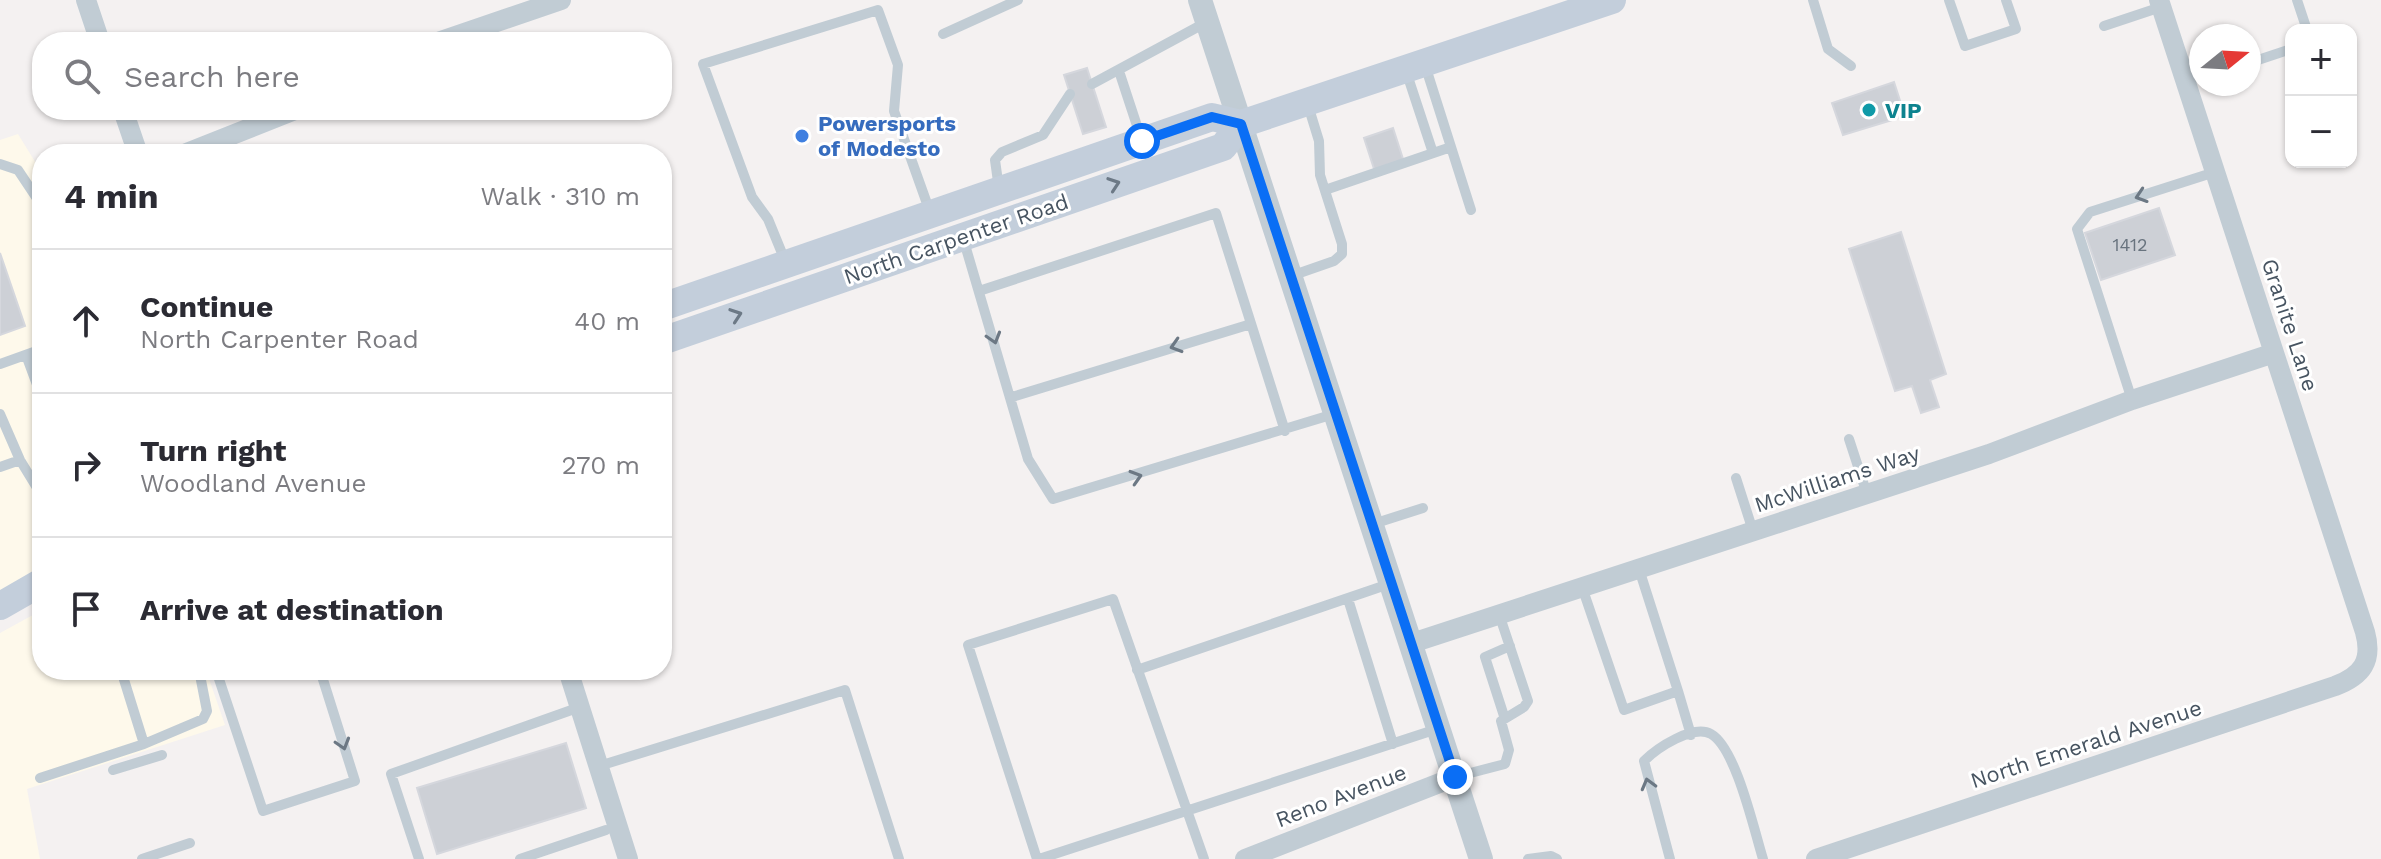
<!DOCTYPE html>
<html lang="en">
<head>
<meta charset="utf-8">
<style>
  :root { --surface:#fff; --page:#f2f2f3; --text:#2b2b33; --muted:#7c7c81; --line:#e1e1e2 }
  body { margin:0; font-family:"Work Sans",sans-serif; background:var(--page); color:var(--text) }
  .controls { position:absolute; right:24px; top:24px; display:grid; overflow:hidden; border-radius:16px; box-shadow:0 2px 6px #0004 }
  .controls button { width:72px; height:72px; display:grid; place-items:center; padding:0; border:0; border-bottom:2px solid var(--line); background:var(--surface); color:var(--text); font:40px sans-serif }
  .compass { position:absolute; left:2189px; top:24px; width:72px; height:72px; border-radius:50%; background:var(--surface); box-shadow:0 2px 6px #0004; rotate:72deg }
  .stop { position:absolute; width:24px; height:24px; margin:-18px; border:6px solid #0a6ef5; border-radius:50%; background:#fff }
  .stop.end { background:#0a6ef5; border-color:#fff; box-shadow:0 2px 8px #0008 }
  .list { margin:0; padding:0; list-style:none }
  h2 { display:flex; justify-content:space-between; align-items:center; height:104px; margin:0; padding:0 32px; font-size:34px }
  h2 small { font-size:26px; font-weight:400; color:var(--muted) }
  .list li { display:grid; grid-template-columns:52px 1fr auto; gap:24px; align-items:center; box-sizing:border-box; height:144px; padding:0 32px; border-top:2px solid var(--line) }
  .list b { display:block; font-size:30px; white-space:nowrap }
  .list p { margin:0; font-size:26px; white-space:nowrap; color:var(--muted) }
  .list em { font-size:26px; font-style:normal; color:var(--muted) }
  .icon { flex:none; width:44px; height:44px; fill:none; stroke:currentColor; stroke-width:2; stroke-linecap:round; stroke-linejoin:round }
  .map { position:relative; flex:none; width:2381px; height:859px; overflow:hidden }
  .search { position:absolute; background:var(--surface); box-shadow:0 2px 6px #0004; left:32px; top:32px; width:640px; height:88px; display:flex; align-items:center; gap:20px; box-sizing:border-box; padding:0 28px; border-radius:32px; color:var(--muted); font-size:30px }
  .panel { position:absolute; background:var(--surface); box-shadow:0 2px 6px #0004; left:32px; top:144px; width:640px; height:536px; border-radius:32px }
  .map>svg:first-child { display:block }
  .commercial { fill:#fef9eb }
  .building { fill:#cdd0d6; stroke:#d5d7dd; stroke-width:2 }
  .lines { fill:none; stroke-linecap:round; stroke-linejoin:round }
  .service { stroke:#c1ccd4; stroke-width:10 }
  .minor { stroke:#c1ccd4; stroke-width:20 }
  .tertiary { stroke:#c1ccd4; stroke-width:24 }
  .secondary { stroke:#c3cedb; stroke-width:28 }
  .oneway { stroke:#6c7986 }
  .oneway2 { stroke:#6c7884 }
  .route { stroke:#0a6ef5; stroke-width:10 }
  .culture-dot { fill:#0f9aa8; stroke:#fff; stroke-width:3 }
  .shop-dot { fill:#3f7fe0; stroke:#fff; stroke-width:3 }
  .labels { text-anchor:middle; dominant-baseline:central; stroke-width:6; stroke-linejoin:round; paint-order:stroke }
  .number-label { font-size:18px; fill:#68737e }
  .culture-label { font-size:22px; font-weight:bold; fill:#0d838f; stroke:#fff; text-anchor:start }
  .shop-label { font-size:22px; font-weight:bold; fill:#366cbe; stroke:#fff; text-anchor:start }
  .street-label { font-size:22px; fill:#475461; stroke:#fff }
</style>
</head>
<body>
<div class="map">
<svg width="2381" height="859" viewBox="0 0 2381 859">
  <rect width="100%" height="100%" fill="#f4f1f1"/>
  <path class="commercial" d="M18,134l24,39v395l-42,23v-451z
    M42,610v60h164l19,55 -198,64 13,70h-40v-226z"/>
  <path class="building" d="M1087,68l19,59 -23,7 -19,-59z
    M1894,82l11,34 -62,19 -11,-32z
    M1393,128l12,37 -29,10 -12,-37z
    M2159,208l16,47 -74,25 -16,-47z
    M1901,232l45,142 -16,6 9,27 -18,6 -9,-27 -17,5 -46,-142z
    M0,253l25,73 -25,9z
    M566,743l20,65 -149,46 -20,-66z"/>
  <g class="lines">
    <path class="service" d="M1813,0l15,49 23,17
      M1949,0l16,46 51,-17 -10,-29
      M2297,0l10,30
      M2104,26l57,-19
      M943,34l75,-34
      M2249,63l42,-14
      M1425,65l46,145
      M1119,71l23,70
      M1406,71l27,82
      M1092,84l113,-61
      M0,164l18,6 24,36
      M999,189l-4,-29 7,-8 41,-17 27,-41
      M1325,190l126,-43
      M963,238l65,221 25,40 281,-85
      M786,263l-18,-44 -16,-22 -49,-133 175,-54 20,55 -4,46 36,101
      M1291,276l43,-15 8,-7v-10l-22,-69 -1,-34 -12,-39
      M979,291l237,-78 69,218
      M26,355l16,43
      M0,364l42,-15
      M1012,397l239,-73
      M2132,400l-55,-171 13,-17 125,-40
      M0,414l20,46 22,36
      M1849,439l18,55
      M0,467l20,-7
      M1736,478l17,53
      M1373,524l50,-16
      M1582,587l42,123 54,-19 -39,-122
      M1348,599l45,145
      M121,670l23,74
      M216,670l47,141 92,-30 -35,-111
      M1137,670l252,-86
      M1678,691l13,44
      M1504,716l-19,-59 25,-11
      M599,766l246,-76 54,169
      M113,770l49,-15
      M1455,777l50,-13 4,-14 -8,-29 23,-14 4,-6 -29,-87
      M40,778l104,-34 59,-25 4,-8 -8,-41
      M142,859l48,-16
      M419,859l-28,-85 189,-67
      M520,859l86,-29
      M1037,859l-69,-214 145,-46 91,260
      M1039,859l398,-130
      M1528,859l23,-3 6,3
      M1670,859l-26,-98c13,-13 49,-37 67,-27 25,14 43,96 52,125"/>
    <path class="minor" d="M86,0l14,42
      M438,42l123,-42
      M123,110l15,44
      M184,154l111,-44
      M1412,643l577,-189 143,-54 142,-47
      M568,670l60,189
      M1245,859l210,-82
      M1816,859l519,-173c27,-10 38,-25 30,-54l-206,-632"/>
    <path class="tertiary" d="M1200,0l281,859"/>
    <path class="secondary" d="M662,307l550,-190 29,7 371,-124
      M662,341l561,-194 18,-23
      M0,606l42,-24"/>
  </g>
  <defs><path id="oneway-chevron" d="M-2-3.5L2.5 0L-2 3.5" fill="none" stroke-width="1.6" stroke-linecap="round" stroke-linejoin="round" transform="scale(2)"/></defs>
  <g class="oneway">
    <use href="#oneway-chevron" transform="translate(1114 184) rotate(-19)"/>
    <use href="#oneway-chevron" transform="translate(736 315) rotate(-19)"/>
  </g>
  <g class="oneway2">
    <use href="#oneway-chevron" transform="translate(2141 196) rotate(162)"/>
    <use href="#oneway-chevron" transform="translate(994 338) rotate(73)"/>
    <use href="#oneway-chevron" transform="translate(1176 346) rotate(163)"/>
    <use href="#oneway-chevron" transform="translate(1136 477) rotate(-17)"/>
    <use href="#oneway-chevron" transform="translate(343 744) rotate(73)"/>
    <use href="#oneway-chevron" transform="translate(1648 784) rotate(-105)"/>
  </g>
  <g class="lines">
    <path class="route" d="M1142,141l70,-24 29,7 214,653"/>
  </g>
  <circle class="culture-dot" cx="1869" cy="110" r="8"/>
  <circle class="shop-dot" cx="802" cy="136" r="8"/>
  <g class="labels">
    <g class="number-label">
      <text x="2130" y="244">1412</text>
    </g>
    <g class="culture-label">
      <text x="1885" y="110">VIP</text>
    </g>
    <g class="shop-label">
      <text x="818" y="123">Powersports<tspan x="818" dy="25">of Modesto</tspan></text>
    </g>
    <g class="street-label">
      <text transform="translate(956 239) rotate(-19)">North Carpenter Road</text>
      <text transform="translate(2290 325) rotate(72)">Granite Lane</text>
      <text transform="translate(1837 479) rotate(-18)">McWilliams Way</text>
      <text transform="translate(2086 744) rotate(-18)">North Emerald Avenue</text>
      <text transform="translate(1341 796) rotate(-21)">Reno Avenue</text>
    </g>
  </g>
</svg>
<div class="controls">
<button>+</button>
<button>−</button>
</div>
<svg class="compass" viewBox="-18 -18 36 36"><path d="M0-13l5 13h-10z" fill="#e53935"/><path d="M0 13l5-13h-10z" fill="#7c7c81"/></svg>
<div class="stop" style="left:1142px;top:141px"></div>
<div class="stop end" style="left:1455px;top:777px"></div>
<div class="search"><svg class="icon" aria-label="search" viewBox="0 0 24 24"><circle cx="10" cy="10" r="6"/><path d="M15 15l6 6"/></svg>Search here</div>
<section class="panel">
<h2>4 min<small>Walk · 310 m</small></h2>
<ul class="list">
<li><svg class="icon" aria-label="ahead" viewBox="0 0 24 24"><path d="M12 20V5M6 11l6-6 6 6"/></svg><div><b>Continue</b><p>North Carpenter Road</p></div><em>40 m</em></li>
<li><svg class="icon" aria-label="right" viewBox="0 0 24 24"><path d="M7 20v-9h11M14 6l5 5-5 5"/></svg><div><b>Turn right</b><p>Woodland Avenue</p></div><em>270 m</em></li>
<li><svg class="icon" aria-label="arrive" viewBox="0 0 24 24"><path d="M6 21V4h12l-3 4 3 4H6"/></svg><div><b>Arrive at destination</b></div></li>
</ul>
</section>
</div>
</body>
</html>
